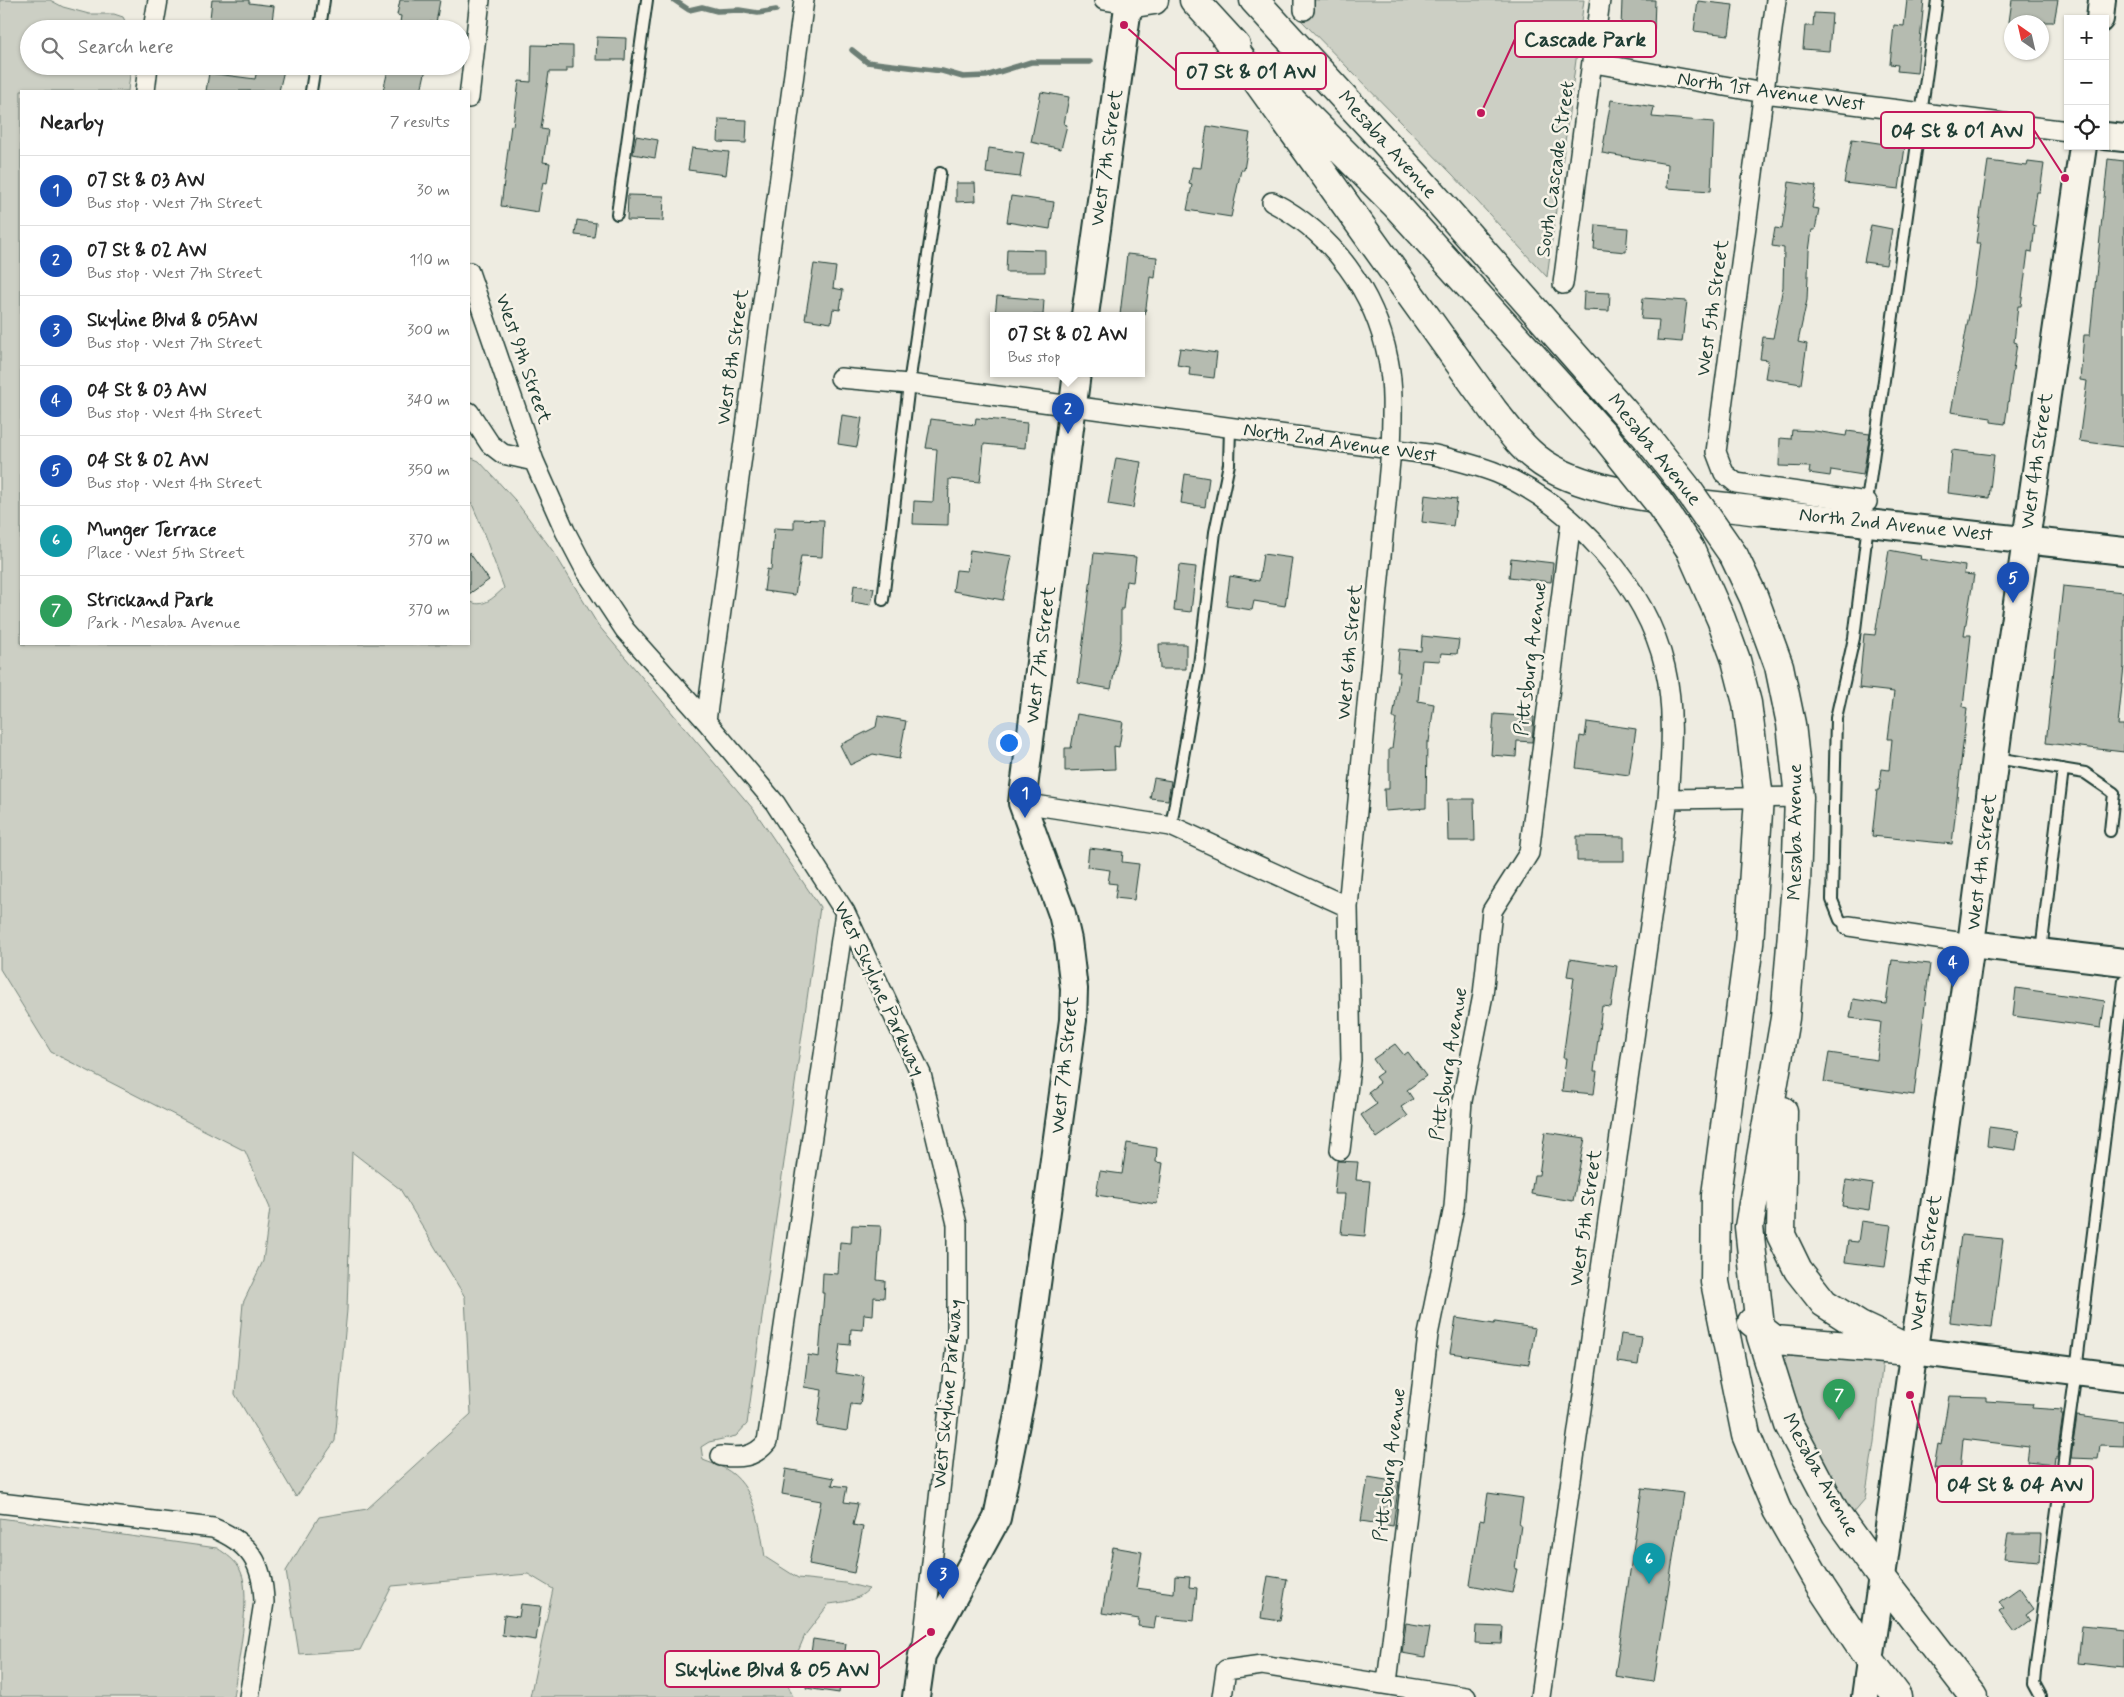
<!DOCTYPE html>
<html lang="en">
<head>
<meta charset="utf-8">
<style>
  :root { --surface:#fff; --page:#f6f6f6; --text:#222; --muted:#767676; --line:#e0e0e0; --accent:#1f3d34 }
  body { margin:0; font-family:Mynerve,sans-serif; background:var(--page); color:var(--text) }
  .controls { position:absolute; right:15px; top:15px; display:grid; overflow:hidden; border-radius:0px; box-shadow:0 1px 4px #0004 }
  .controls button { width:45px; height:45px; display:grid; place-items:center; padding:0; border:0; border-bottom:1px solid var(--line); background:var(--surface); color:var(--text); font:25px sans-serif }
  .compass { position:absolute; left:2004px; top:15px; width:45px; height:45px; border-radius:50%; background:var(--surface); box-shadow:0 1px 4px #0004; rotate:326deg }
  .you { position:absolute; left:1008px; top:742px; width:18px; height:18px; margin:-12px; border:4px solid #fff; border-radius:50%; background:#1a73e8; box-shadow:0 0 0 8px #1a73e833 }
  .badge { display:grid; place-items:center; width:32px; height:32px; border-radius:50%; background:var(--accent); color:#fff; font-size:16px; font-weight:700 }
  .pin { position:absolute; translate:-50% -41px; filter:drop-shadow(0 1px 2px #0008) }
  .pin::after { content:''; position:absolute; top:26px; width:18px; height:15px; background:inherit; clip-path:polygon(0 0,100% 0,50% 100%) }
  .popup { position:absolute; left:990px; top:312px; width:155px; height:65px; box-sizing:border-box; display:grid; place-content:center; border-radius:0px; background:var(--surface); filter:drop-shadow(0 1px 4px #0005); font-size:16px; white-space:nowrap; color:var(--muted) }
  .popup b { font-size:19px; color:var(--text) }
  .popup::after { content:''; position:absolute; left:50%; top:100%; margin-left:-10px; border:10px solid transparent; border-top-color:var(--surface) }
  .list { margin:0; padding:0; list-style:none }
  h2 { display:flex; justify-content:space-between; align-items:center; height:65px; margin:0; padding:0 20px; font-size:21px }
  h2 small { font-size:16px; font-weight:400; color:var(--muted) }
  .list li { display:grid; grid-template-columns:32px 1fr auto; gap:15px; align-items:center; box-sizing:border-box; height:70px; padding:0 20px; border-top:1px solid var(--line) }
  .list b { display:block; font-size:19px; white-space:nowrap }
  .list p { margin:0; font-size:16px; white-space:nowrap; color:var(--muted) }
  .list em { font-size:16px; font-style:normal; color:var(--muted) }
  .icon { flex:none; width:28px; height:28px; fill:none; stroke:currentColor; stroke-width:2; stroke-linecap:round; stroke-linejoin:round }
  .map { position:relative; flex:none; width:2124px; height:1697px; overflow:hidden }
  .search { position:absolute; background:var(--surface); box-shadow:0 1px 4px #0004; left:20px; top:20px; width:450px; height:55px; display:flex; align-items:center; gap:12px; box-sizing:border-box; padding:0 18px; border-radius:28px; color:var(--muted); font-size:19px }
  .panel { position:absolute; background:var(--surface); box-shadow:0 1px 4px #0004; left:20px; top:90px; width:450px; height:555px; border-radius:0px }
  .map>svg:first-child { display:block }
  .green { fill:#cccfc4; stroke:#76867c }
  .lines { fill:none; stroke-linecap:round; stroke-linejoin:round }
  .stream { stroke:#6c7e74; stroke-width:5.5 }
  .building { fill:#b5bbb0; stroke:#1f3d34 }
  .lane-casing { stroke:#1f3d34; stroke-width:14 }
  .street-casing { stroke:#1f3d34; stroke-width:22 }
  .secondary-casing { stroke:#1f3d34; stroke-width:30 }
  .highway-casing { stroke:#1f3d34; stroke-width:31 }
  .lane { stroke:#f7f3e8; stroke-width:10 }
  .street { stroke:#f7f3e8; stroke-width:19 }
  .secondary { stroke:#f7f3e8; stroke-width:26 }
  .highway { stroke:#f7f3e8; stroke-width:28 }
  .highway-bridge-casing { stroke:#1f3d34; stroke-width:31; stroke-linecap:butt }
  .highway-bridge { stroke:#f7f3e8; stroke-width:28 }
  .labels { text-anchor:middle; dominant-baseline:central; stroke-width:5; stroke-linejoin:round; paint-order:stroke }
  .street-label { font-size:20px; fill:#1f3d34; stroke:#f7f3e8 }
  .leader { fill:none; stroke:#c2185b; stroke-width:2 }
  .callout-dot { fill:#c2185b; stroke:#f7f3e8; stroke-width:2 }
  .callout { fill:#f7f3e8; stroke:#c2185b; stroke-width:2 }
  .callout-label { font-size:21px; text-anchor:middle; font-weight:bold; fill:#1f3d34 }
</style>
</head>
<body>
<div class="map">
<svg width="2124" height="1697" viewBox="0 0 2124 1697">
  <rect width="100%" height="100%" fill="#eeece1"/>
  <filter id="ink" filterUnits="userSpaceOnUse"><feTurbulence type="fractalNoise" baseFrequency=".02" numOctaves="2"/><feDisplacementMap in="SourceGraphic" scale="10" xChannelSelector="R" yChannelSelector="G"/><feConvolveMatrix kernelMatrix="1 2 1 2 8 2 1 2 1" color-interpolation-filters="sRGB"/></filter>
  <g filter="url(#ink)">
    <path class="green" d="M0,0h50l13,7 26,7h25l9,3 6,12h-100v37h102l-3,25h-107v553h448v-43c14,8 24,-3 35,-13l-26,-70 -9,-21v-36l3,-3 7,3 36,39 40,54 43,71 156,185 66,97 -73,517 -11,12 -27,6 -8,5 2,13c7,3 15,5 21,8 32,17 36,59 41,89l33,21 47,5 24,6c-12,12 -24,13 -40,15l-24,31 -19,45 7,17h-263l23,-108 -25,-15 -136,12 -32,64 -61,4 -13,-83 33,-54 48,-8 104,-95 -6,-117 -65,-108 -48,-37 -5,158 -12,131 -39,56 -61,-103 8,-91 20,-42 7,-53 -25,-57 -194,-99 -51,-83z
      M1304,0h280l-37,277 -94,-102 -152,-155z
      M1797,1350l86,8 -9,84 -9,57 -13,15 -31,-46 -29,-70 -10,-37z
      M0,1518l217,30c9,6 20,13 24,24 11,23 -4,97 -8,125h-233z"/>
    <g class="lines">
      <path class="stream" d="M674,0l15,10 13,-3 15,4 22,-1 19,3 18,-3
        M852,50l15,12 75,9 21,6 23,-1 45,-14h59"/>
    </g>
    <path class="building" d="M212,0h37v3l25,3 -3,23 -62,-1z
      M400,0h40l-4,23 -6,-1 -1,7h-30l2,-13 -4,-1z
      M1622,0h33l-1,29 -33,-1z
      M1907,0h17l-7,73 -20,-2 1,-6 -8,-1 4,-39 10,1z
      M2012,0h46l-4,22h-45z
      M1698,1l35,4 -4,30 -35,-4z
      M1814,13l18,1 -3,37 -26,-2 2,-23h8z
      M597,37l29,1 -1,22h-29z
      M532,45l41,1v22h-6v4h-18l-8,57 7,1 -5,32 7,1 -3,20 -4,-1 -5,30 -37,-6 10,-81 2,1 6,-45 12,1z
      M258,66h27l-6,25h-73l3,-18 46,6z
      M389,66h21l16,3 -5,22h-38z
      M1041,92l28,5 -5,27 3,1 -6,24 -30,-7z
      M1611,100l43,7 -2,10 62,5 -3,69 -44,-3 1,-24 -66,-11z
      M719,119l28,1 -1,23 -28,-1z
      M1207,126l43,7 -6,37h-3l-10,47 -44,-7 5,-25 -3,-1 3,-17 9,1z
      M636,136l22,4 -3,18 -22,-4z
      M1852,139l53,8 -6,42 -55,-6z
      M692,148l37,4 -3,23 -38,-5z
      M989,148l35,5 -4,24 -34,-4z
      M2108,159l16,2v286l-45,-6 8,-60 -7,-1 4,-45h6z
      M1988,161l39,5 1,-4 16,2 -4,28h-3l-5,33 3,1 -3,26 -4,-1 -7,55h-3l-4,36 3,1 -12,81 -14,-2v-4l-40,-6 23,-124 6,-45h-4z
      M1789,182l27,4 -4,22 7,1 -4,21h-3l-3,21 -2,49 -9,42 9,2 -6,40 -36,-6 3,-18 -8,-1 3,-22 10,1 10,-51 1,-39 -12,-2 3,-18 7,1z
      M956,183h19l1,18 -20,1z
      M628,195l36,1 -1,25 -36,-1z
      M1011,196l43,6 -4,27 -43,-7z
      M577,220l19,3 -2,14 -19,-2z
      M1596,225l32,3 -2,24 -32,-3z
      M1871,225l21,4 -6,36 -22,-3z
      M1007,249l38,1v22h-39z
      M1127,254l30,3 -2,21 -5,-1 -5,38h-25z
      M814,264l22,3 -3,21 10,2 -3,20 -7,-1 -2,14 -26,-4z
      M1584,292l26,1 -1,18 -26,-1z
      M997,296l47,4 -1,15h-48z
      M1643,298l44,3 -5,41 -25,-2 2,-20 -18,-1z
      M1180,348l37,5 -3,25 -25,-3 1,-8 -13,-2z
      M842,415l20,3 -5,29 -19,-3z
      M976,418l51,5 -2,25 -41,-4 -4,38 -31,-3 -1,46 -35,-1 1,-23 19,1 4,-53 -11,-1 5,-29 44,6z
      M1792,430l23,1 31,5 1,-5 23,3 -7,41 -32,-5 -1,6 -21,-3 1,-6 -31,-1 1,-28 11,1z
      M1952,450l42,5 -5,43 -41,-5z
      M1116,458l25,4 -8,46 -25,-4z
      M1185,474l24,4 -4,29 -24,-4z
      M1425,495l32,4 -4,27 -31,-4z
      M794,519l30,1 -2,37 -21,-1 -6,39 -31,-4 3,-22 4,1 3,-42 20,1z
      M970,550l42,6 -9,44 -50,-9 3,-21 11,1z
      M1889,550l32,6 -1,3 45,7 -1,8 10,1 -10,60h7l-8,72 4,1 -15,136 -80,-8 5,-46h2l3,-21 7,1 3,-31h-4l6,-47 -35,-4 5,-54 11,1z
      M469,552l20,28 -20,14z
      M1094,553l42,4 -3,25 -7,-1 -3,28h-2v30l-10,50 -33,-6z
      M1263,554l29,4 -7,48 -31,-5 -2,9 -26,-4 4,-30 29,5z
      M1511,558l42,5 -2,19 -42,-5z
      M1179,565l17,2 -5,45 -17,-2z
      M854,585l20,3 -3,17 -19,-3z
      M2063,586l61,6v74l-6,59h6v27l-78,-9z
      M1422,636l37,4 -2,14 -16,-1 -1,8 -18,-1 -4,41 16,3 -5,38h-2l-1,66 -41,3 -1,-22h5v-40h3l4,-31h-3l7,-46h-3l2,-23 22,2z
      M1159,644h27v25h-26z
      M1077,714l46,8 -4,25 -5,-1 1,23 -50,2v-23h6z
      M1494,714l40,3 -2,25 -15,-1 -1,16 -25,-2z
      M878,716l28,5 -7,38 -26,-5 -23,11 -10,-20 36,-18z
      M1587,722l49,7 -7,46 -53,-7 4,-32 5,1z
      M1154,778l17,3 -3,19 -18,-2z
      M1447,799h27l1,42h-27z
      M1577,836l47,1v24h-47z
      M1089,848l34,4 -1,10 17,2 -5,36 -19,-2 2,-14 -9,-1 2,-13 -23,-3z
      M1570,959l47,7 -6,41 -9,-1 -8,65h3l-3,23 -32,-3 4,-33h-3l11,-81 -7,-1z
      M1892,960l38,4 -16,131 -90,-13 5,-29 48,7 4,-38 -31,-4 3,-19 33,5z
      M2016,988l89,13 -4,27 -88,-12z
      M1395,1044l9,11 4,-3 18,24 -19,14 6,9 -12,8 7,9 -31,22 -16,-23 16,-11 -9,-12 12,-9 -5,-6 7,-5 -9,-13z
      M1989,1127l30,4 -3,19 -29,-4z
      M1545,1132l40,6 -12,63 -42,-7 3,-19h5z
      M1127,1143l30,5 -1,14 7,1 -6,41 -61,-9 4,-24 22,3z
      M1337,1161l21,1 -2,18 14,1 -5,55 -24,-2 4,-40h-11z
      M1846,1180l27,4 -4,26 -27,-4z
      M1861,1221l30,4 -6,42 -40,-5 3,-21 10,1z
      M852,1225l29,1 -4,54 8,1 -1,17 -10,-1 -1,18 -9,-1 -1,16 -12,-1 -1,16 -10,-1 -4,29 28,4 -4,28 -9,-1 -4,27 -30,-5 5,-36 -18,-3 4,-32 11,2 5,-64h-2l1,-20 15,1 2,-32 11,1z
      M1961,1235l42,4 -11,88 -42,-5z
      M1456,1318l38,6 1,-2 40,6 -6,36 -79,-11z
      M1621,1334l21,3 -4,28 -21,-3z
      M1949,1396l37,1v4l47,3 -1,4 30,2 -1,4h2l-6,43h-2l-1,8 -27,-3 2,-15 -66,-8 -3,33 -26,-4 4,-24 3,1z
      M2077,1416l47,6v24l-24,-1 -2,14 -27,-1z
      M786,1469l48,9 -2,7 15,2 -3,15 14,2 -5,21 10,2 -9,46 -45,-9 12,-63 -39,-7z
      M1368,1477l31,5 -6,44 -32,-5z
      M1642,1488l41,5 -29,189 -39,-6z
      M1488,1493l35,5 -4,27h2l-6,44h2l-5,24 -42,-8 10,-65 4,1z
      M2008,1534h33l-2,27 -35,-3z
      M1113,1547l29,5 -6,36 38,5 1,-17 15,1 -1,10 8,1 -3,33 -38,-4 -2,11 -16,-2 1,-7 -37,-6z
      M1268,1576l19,3 -7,42 -19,-3z
      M2019,1588l15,21 -8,6 4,6 -15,11 -16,-21 5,-3 -5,-6z
      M521,1604l20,2 -5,34 -34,-5 2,-20 15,2z
      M1406,1623l24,4 -5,30 -23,-4z
      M2082,1625l42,4v39l-46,-5z
      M1476,1626l27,1 -1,17 -27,-1z
      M813,1639l33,5 -7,49 -33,-5z"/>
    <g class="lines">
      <g class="lane-casing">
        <path id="lane" d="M320,29l4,-29
          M311,91l4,-25
          M617,214l30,-214
          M1867,502l70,-502
          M883,600l26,-216 31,-211
          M1996,758l89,15 29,20 -4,38
          M1171,826l28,-161 16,-133 14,-68 1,-36
          M1849,926l-9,-6 -8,-20 4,-182 18,-80 14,-114
          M2041,951l22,-182
          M2041,1697l-7,-13 1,-12 41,-301 48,-391"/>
      </g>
      <g class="street-casing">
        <path id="street" d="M1104,0l24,4
          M1776,0l-60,452 8,21 12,10 131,19
          M1304,10v-10
          M153,29l5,-29
          M1594,63l170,30 304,38
          M145,91l3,-25
          M469,98l11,-98
          M1272,202c60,31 103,90 116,157 6,29 4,61 3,91l-43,457 3,153 -11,90
          M469,272l65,189 31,70 21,40 39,59 81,91 69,82 70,109 76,162 36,150v112l-34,308
          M1563,284l37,-284
          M840,378l69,6 526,71c21,5 42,10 62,18 76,32 149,113 168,194 10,43 6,88 3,132l-128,898
          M469,412l21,32 13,10 31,7
          M706,721l98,-721
          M1668,799l131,-2
          M1022,803l149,23 177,81
          M1849,926l122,18
          M721,1456c19,2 33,2 46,-14l78,-530
          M0,1503l213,25c37,15 50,35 51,74l-15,95
          M1387,1683l41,-348 26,-128 8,-106 21,-106 9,-84 37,-58 42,-332
          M1222,1697l4,-27 36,-5 204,32"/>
      </g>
      <g class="secondary-casing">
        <path id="secondary" d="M2100,19l2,-19
          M2105,136l19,2
          M1085,315l44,-315
          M1758,511l366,40
          M1971,944l153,18
          M1913,1351l211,26
          M916,1697l6,-42 75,-137 25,-124 51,-374 1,-31 -6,-49 -6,-26 -40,-111 55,-430
          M1865,1697l106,-753 27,-210 85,-588"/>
      </g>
      <g class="highway-casing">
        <path id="highway" d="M1194,0l42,46
          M1254,0l165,179 229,260
          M1128,4l26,-4
          M1222,32l271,378c13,16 26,35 43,48 49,40 160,44 222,53
          M1277,86l119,119 208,230
          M1690,549l31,70 15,41 11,43 12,95 -10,146 -33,251 -1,87 31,153 31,75 44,77 49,74 27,36
          M1734,556l20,42 25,68 12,58 8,73 -3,87 -11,134 -36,209 12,109 28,89 47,89 46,64 92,119
          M1783,1111l-2,124 17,35 26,33 36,23 53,25
          M1752,1322l23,18 122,10"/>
      </g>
      <use href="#lane" class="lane"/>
      <use href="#street" class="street"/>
      <use href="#secondary" class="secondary"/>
      <use href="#highway" class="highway"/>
      <g class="highway-bridge-casing">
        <path id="highway-bridge" d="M1604,435l55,68 31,46
          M1648,439l38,48 48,69"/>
      </g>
      <use href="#highway-bridge" class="highway-bridge"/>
    </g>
  </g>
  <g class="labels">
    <g class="street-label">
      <text transform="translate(1771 92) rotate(8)">North 1st Avenue West</text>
      <text transform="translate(1387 145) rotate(48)">Mesaba Avenue</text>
      <text transform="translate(1107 158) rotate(-82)">West 7th Street</text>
      <text transform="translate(1556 169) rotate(-82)">South Cascade Street</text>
      <text transform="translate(1713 308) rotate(-82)">West 5th Street</text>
      <text transform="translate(733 357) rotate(-82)">West 8th Street</text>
      <text transform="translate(523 359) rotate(71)">West 9th Street</text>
      <text transform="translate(1340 443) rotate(8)">North 2nd Avenue West</text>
      <text transform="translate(1654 450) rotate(51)">Mesaba Avenue</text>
      <text transform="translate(2037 461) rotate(-82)">West 4th Street</text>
      <text transform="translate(1896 525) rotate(6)">North 2nd Avenue West</text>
      <text transform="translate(1350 652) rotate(-85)">West 6th Street</text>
      <text transform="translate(1041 655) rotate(-83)">West 7th Street</text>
      <text transform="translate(1531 659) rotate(-83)">Pittsburg Avenue</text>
      <text transform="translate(1795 832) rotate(-90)">Mesaba Avenue</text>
      <text transform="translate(1982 862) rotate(-83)">West 4th Street</text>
      <text transform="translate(879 989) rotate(65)">West Skyline Parkway</text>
      <text transform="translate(1449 1064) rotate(-81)">Pittsburg Avenue</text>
      <text transform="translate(1065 1065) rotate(-84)">West 7th Street</text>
      <text transform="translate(1586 1218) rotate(-82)">West 5th Street</text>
      <text transform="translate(1926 1263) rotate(-82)">West 4th Street</text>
      <text transform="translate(948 1394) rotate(-85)">West Skyline Parkway</text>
      <text transform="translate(1390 1465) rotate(-83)">Pittsburg Avenue</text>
      <text transform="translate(1820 1475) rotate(61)">Mesaba Avenue</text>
    </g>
  </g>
  <path class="leader" d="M1481 113L1515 39M1124 25L1176 71M2065 178L2034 130M1910 1395L1937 1484M931 1632L879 1669"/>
  <g class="callout-dot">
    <circle cx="1481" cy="113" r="5"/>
    <circle cx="1124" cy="25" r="5"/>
    <circle cx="2065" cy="178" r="5"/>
    <circle cx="1910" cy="1395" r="5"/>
    <circle cx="931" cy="1632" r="5"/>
  </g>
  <g class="callout">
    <rect x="1515" y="21" width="141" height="36" rx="5"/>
    <rect x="1176" y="53" width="150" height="36" rx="5"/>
    <rect x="1881" y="112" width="153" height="36" rx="5"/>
    <rect x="1937" y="1466" width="156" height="36" rx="5"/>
    <rect x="665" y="1651" width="214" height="36" rx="5"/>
  </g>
  <g class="callout-label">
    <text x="1585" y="46">Cascade Park</text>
    <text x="1251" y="78">07 St &amp; 01 AW</text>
    <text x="1957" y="137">04 St &amp; 01 AW</text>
    <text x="2015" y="1491">04 St &amp; 04 AW</text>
    <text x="772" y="1676">Skyline Blvd &amp; 05 AW</text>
  </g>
</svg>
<div class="controls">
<button>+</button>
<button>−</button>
<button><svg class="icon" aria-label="locate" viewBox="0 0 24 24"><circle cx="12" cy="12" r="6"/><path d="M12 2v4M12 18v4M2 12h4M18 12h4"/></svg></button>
</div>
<svg class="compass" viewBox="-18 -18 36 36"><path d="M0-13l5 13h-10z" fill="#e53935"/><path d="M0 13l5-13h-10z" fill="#767676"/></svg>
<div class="you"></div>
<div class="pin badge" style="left:1025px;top:818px;background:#1a4fb4">1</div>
<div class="pin badge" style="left:1068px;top:434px;background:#1a4fb4">2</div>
<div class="popup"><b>07 St &amp; 02 AW</b>Bus stop</div>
<div class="pin badge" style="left:943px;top:1599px;background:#1a4fb4">3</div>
<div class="pin badge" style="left:1953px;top:987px;background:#1a4fb4">4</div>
<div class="pin badge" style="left:2013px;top:603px;background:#1a4fb4">5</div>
<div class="pin badge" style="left:1649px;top:1584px;background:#0f9aa8">6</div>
<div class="pin badge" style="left:1839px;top:1420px;background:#2e9e5b">7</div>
<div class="search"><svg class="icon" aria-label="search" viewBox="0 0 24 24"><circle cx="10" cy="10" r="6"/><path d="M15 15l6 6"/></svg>Search here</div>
<section class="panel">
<h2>Nearby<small>7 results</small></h2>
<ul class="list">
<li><span class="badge" style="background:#1a4fb4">1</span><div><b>07 St &amp; 03 AW</b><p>Bus stop · West 7th Street</p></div><em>30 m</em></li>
<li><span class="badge" style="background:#1a4fb4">2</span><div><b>07 St &amp; 02 AW</b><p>Bus stop · West 7th Street</p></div><em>110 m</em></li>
<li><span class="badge" style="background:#1a4fb4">3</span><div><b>Skyline Blvd &amp; 05AW</b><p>Bus stop · West 7th Street</p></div><em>300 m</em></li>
<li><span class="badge" style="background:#1a4fb4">4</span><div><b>04 St &amp; 03 AW</b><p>Bus stop · West 4th Street</p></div><em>340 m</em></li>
<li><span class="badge" style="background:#1a4fb4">5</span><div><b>04 St &amp; 02 AW</b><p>Bus stop · West 4th Street</p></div><em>350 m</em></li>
<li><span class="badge" style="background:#0f9aa8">6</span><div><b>Munger Terrace</b><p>Place · West 5th Street</p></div><em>370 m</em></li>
<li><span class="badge" style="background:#2e9e5b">7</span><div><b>Strickand Park</b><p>Park · Mesaba Avenue</p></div><em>370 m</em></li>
</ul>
</section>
</div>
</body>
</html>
